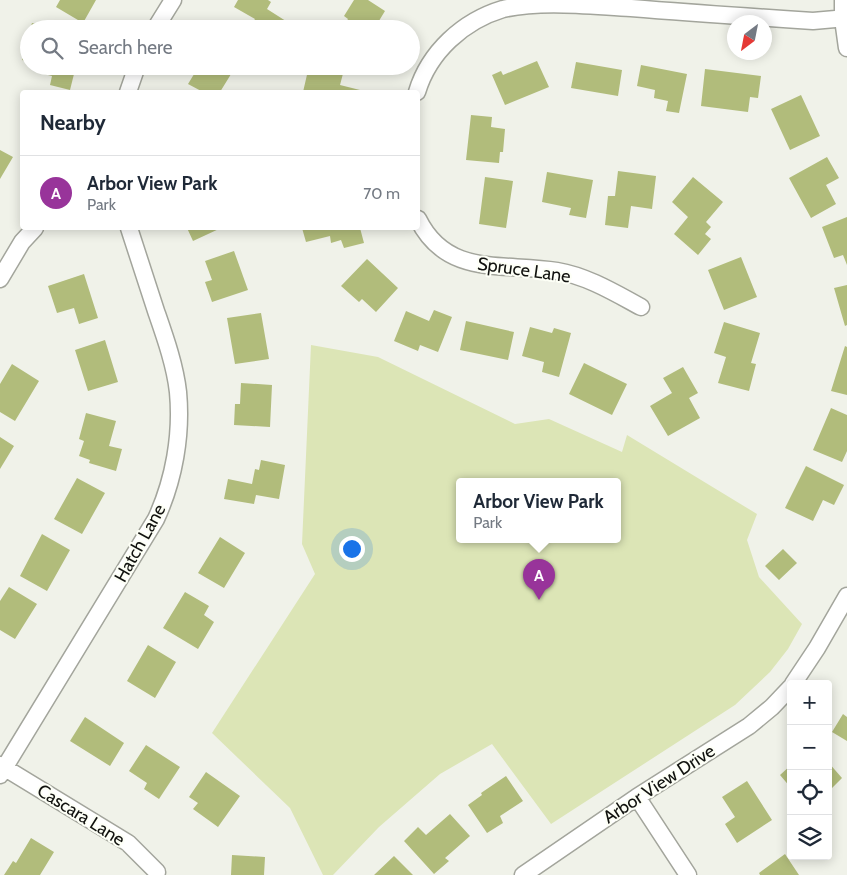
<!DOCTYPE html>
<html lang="en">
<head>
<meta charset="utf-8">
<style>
  :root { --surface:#fff; --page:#f6f6f7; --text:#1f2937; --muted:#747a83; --line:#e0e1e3; --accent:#98349a }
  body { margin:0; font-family:Cabin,sans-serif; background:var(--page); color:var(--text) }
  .controls { position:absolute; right:15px; bottom:15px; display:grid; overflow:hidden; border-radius:5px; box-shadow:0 2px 12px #0003 }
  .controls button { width:45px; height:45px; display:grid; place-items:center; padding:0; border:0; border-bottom:1px solid var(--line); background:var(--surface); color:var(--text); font:25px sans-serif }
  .compass { position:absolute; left:727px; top:15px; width:45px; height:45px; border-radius:50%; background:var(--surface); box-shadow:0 2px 12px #0003; rotate:212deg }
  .you { position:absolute; left:351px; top:548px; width:18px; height:18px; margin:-12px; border:4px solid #fff; border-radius:50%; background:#1a73e8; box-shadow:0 0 0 8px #1a73e833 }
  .badge { display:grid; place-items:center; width:32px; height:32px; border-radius:50%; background:var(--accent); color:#fff; font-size:16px; font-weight:700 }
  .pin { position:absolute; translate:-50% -41px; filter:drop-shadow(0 1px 2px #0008) }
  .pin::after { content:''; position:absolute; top:26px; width:18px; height:15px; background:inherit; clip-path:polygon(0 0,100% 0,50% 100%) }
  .popup { position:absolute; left:456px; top:478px; width:165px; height:65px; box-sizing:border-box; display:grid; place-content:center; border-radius:5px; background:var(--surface); filter:drop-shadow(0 1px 4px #0005); font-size:16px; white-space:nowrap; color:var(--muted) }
  .popup b { font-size:19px; color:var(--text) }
  .popup::after { content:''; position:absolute; left:50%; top:100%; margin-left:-10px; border:10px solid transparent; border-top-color:var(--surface) }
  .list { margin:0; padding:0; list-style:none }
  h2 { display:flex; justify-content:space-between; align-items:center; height:65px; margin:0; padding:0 20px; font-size:21px }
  h2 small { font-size:16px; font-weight:400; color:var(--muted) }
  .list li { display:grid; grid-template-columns:32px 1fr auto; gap:15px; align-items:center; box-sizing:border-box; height:75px; padding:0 20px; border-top:1px solid var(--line) }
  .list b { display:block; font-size:19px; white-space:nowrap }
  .list p { margin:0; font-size:16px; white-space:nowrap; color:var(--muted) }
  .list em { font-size:16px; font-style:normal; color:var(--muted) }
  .icon { flex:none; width:28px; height:28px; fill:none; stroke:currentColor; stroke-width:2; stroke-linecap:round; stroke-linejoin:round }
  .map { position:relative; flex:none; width:847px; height:875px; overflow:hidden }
  .search { position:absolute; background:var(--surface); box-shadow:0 2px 12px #0003; left:20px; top:20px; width:400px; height:55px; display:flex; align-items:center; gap:12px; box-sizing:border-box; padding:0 18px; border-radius:28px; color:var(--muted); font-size:19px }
  .panel { position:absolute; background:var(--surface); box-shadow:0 2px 12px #0003; left:20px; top:90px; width:400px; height:140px; border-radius:5px }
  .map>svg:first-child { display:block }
  .green { fill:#dce5b6; fill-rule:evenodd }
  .building { fill:#b1bc7b }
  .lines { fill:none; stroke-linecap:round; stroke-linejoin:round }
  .minor-casing { stroke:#a3a59c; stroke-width:19 }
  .minor { stroke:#fff; stroke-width:16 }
  .labels { text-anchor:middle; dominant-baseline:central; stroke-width:4; stroke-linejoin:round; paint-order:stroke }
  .street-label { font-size:18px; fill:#11120f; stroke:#fdfff6 }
</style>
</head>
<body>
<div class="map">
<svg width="847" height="875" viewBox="0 0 847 875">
  <rect width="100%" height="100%" fill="#f0f2e9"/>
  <path class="green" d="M311,345l67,12 137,67 34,-5 73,33 5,-17 130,79 -10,26 12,37 43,47 -14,25 -18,23 -35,33 -184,119 -59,-80 -52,30 -61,53 -46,48h-10l-33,-67 -78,-75 103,-159 -13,-30zM460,481h158v58h-158z"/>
  <path class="building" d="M60,0h36l-13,23 -27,-16z
    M238,0h30l3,2 -4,7 22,14 -4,6h-41l4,-6 3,2 4,-6 -21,-12z
    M354,0h14l17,11 -11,18h-32l6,-10 -4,-3z
    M32,23l20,5v1h-22z
    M28,38h1v24l-7,-2z
    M537,61l12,26 -44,18 -13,-30 9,-4 2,4z
    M576,62l46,8 -4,26 -47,-8z
    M641,65l46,9 -8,39 -13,-2 2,-10 -14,-3 1,-8 -18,-4z
    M46,66h30l-6,24 -20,-5 2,-9 -8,-2z
    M199,66h37l-16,26h-17l-15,-8z
    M309,66h36l-5,19 20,5v2h-57z
    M705,69l56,7 -3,22 -8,-1 -2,15 -47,-6z
    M801,95l19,41 -30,14 -19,-41z
    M471,115l21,2 -1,10 14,2 -2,23h-3l-1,11 -33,-3z
    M0,150l13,7 -13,22z
    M827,157l12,21 -13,7 10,19 -25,14 -22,-40z
    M618,171l38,5 -4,33 -21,-3 -3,22 -23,-3 3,-29h7z
    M547,172l46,8 -7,38 -17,-3 2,-7 -29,-6z
    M485,177l28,4 -7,47 -27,-4z
    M693,177l30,25 -17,20 5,5 -6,7 6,5 -13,16 -24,-21 14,-17 -16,-15z
    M847,217v48l-4,-10 -9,3 -12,-31z
    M187,228h34l-28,13z
    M302,228h58l4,15 -20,5 -3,-8 -10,3 -1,-7 -24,6z
    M234,251l14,39 -36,12 -7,-20 7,-2 -7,-19z
    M741,257l16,40 -33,13 -16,-40z
    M367,259l31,29 -22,24 -14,-13 -3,3 -18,-16z
    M84,274l14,44 -19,6 -5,-16 -17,5 -9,-27z
    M847,285v40l-2,1 -11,-38z
    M434,310l18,7 -14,35 -18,-7 -2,6 -24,-10 12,-30 23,10z
    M261,313l8,46 -34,5 -8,-46z
    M466,321l48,11 -6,28 -48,-10z
    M724,322l36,11 -9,30 5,1 -7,27 -31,-8 8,-26 -12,-4z
    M530,327l22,6 2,-5 17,5 -12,44 -17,-5 2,-10 -22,-6z
    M105,340l13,42 -30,9 -13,-41z
    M845,346l2,1v48l-16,-4z
    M584,363l43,21 -15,31 -43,-21z
    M12,364l27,17 -24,40 -15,-9v-28z
    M683,367l15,26 -9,5 11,20 -32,18 -18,-30 22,-13 -9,-15z
    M241,383l31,2 -2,42 -36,-2 1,-21h5z
    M831,408l16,7v36l-5,11 -29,-12z
    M86,413l30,8 -7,25 13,3 -6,22 -27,-8 1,-3 -11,-4 5,-15 -5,-2z
    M0,437l14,9 -14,23z
    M261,460l24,5 -6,34 -23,-4 -2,9 -30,-5 4,-20 24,5 3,-15 4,1z
    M806,466l38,19 -10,20 -11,-5 -10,21 -28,-13z
    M77,478l28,15 -23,41 -28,-15z
    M42,534l28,16 -23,41 -27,-15z
    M220,537l25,16 -21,35 -26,-15z
    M783,549l14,14 -18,17 -14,-14z
    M9,587l28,17 -22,35 -15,-9v-29z
    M185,592l24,14 -5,9 10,7 -16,27 -35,-21z
    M148,645l28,17 -21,36 -28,-17z
    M843,714l4,3v24l-15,-9z
    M85,717l39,26 -14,23 -40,-25z
    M146,745l34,22 -21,32 -15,-10 3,-6 -18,-12z
    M828,762l14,16 -14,14z
    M791,765v23l-11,-13z
    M206,772l34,24 -22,31 -25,-18 5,-6 -9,-6z
    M506,776l17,25 -23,15 3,7 -16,10 -19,-28 14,-10 -1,-2z
    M747,781l25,39 -35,23 -12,-19 10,-7 -13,-20z
    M450,814l20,22 -25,22 4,3 -15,13 -30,-33 14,-14 8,8z
    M31,838l23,14 -14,23h-36l9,-14 3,2z
    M785,854l14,21h-39l-1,-2z
    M232,855l33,2 -1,18h-33z
    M394,856l19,19h-39z"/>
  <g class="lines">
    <g class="minor-casing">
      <path id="minor" d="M843,0v19l4,29
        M155,29l18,-29
        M128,92l9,-26
        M417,92c12,-40 46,-71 86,-83 39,-9 88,-3 128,-1 61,5 121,9 182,13l34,-3
        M418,219c29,59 86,43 139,52 30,5 58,22 84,36
        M0,279l22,-37 13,-14
        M793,684l24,-36 30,-52
        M0,765l128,78 29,29
        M0,775l156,-256c18,-39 26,-84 22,-127 -3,-27 -13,-55 -22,-81 -9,-28 -18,-56 -27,-83
        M637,797l51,78
        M523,875l114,-78 112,-71 23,-19 19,-20"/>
    </g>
    <use href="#minor" class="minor"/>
  </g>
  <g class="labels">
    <g class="street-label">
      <text transform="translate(524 270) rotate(8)">Spruce Lane</text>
      <text transform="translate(140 543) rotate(-61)">Hatch Lane</text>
      <text transform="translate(659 784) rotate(-33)">Arbor View Drive</text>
      <text transform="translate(81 815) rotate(32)">Cascara Lane</text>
    </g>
  </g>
</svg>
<div class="controls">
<button>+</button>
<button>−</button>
<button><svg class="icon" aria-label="locate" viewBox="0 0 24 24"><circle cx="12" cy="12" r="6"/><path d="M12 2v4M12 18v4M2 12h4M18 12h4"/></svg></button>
<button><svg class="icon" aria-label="layers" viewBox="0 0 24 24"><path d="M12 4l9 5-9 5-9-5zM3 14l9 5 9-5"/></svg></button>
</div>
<svg class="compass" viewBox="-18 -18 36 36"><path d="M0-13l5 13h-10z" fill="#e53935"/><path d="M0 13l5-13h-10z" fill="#747a83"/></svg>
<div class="you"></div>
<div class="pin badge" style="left:539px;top:600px">A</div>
<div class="popup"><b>Arbor View Park</b>Park</div>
<div class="search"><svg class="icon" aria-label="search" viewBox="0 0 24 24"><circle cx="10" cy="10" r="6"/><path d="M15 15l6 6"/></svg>Search here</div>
<section class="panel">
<h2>Nearby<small></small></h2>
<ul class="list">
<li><span class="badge">A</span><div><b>Arbor View Park</b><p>Park</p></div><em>70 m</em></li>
</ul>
</section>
</div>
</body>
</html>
